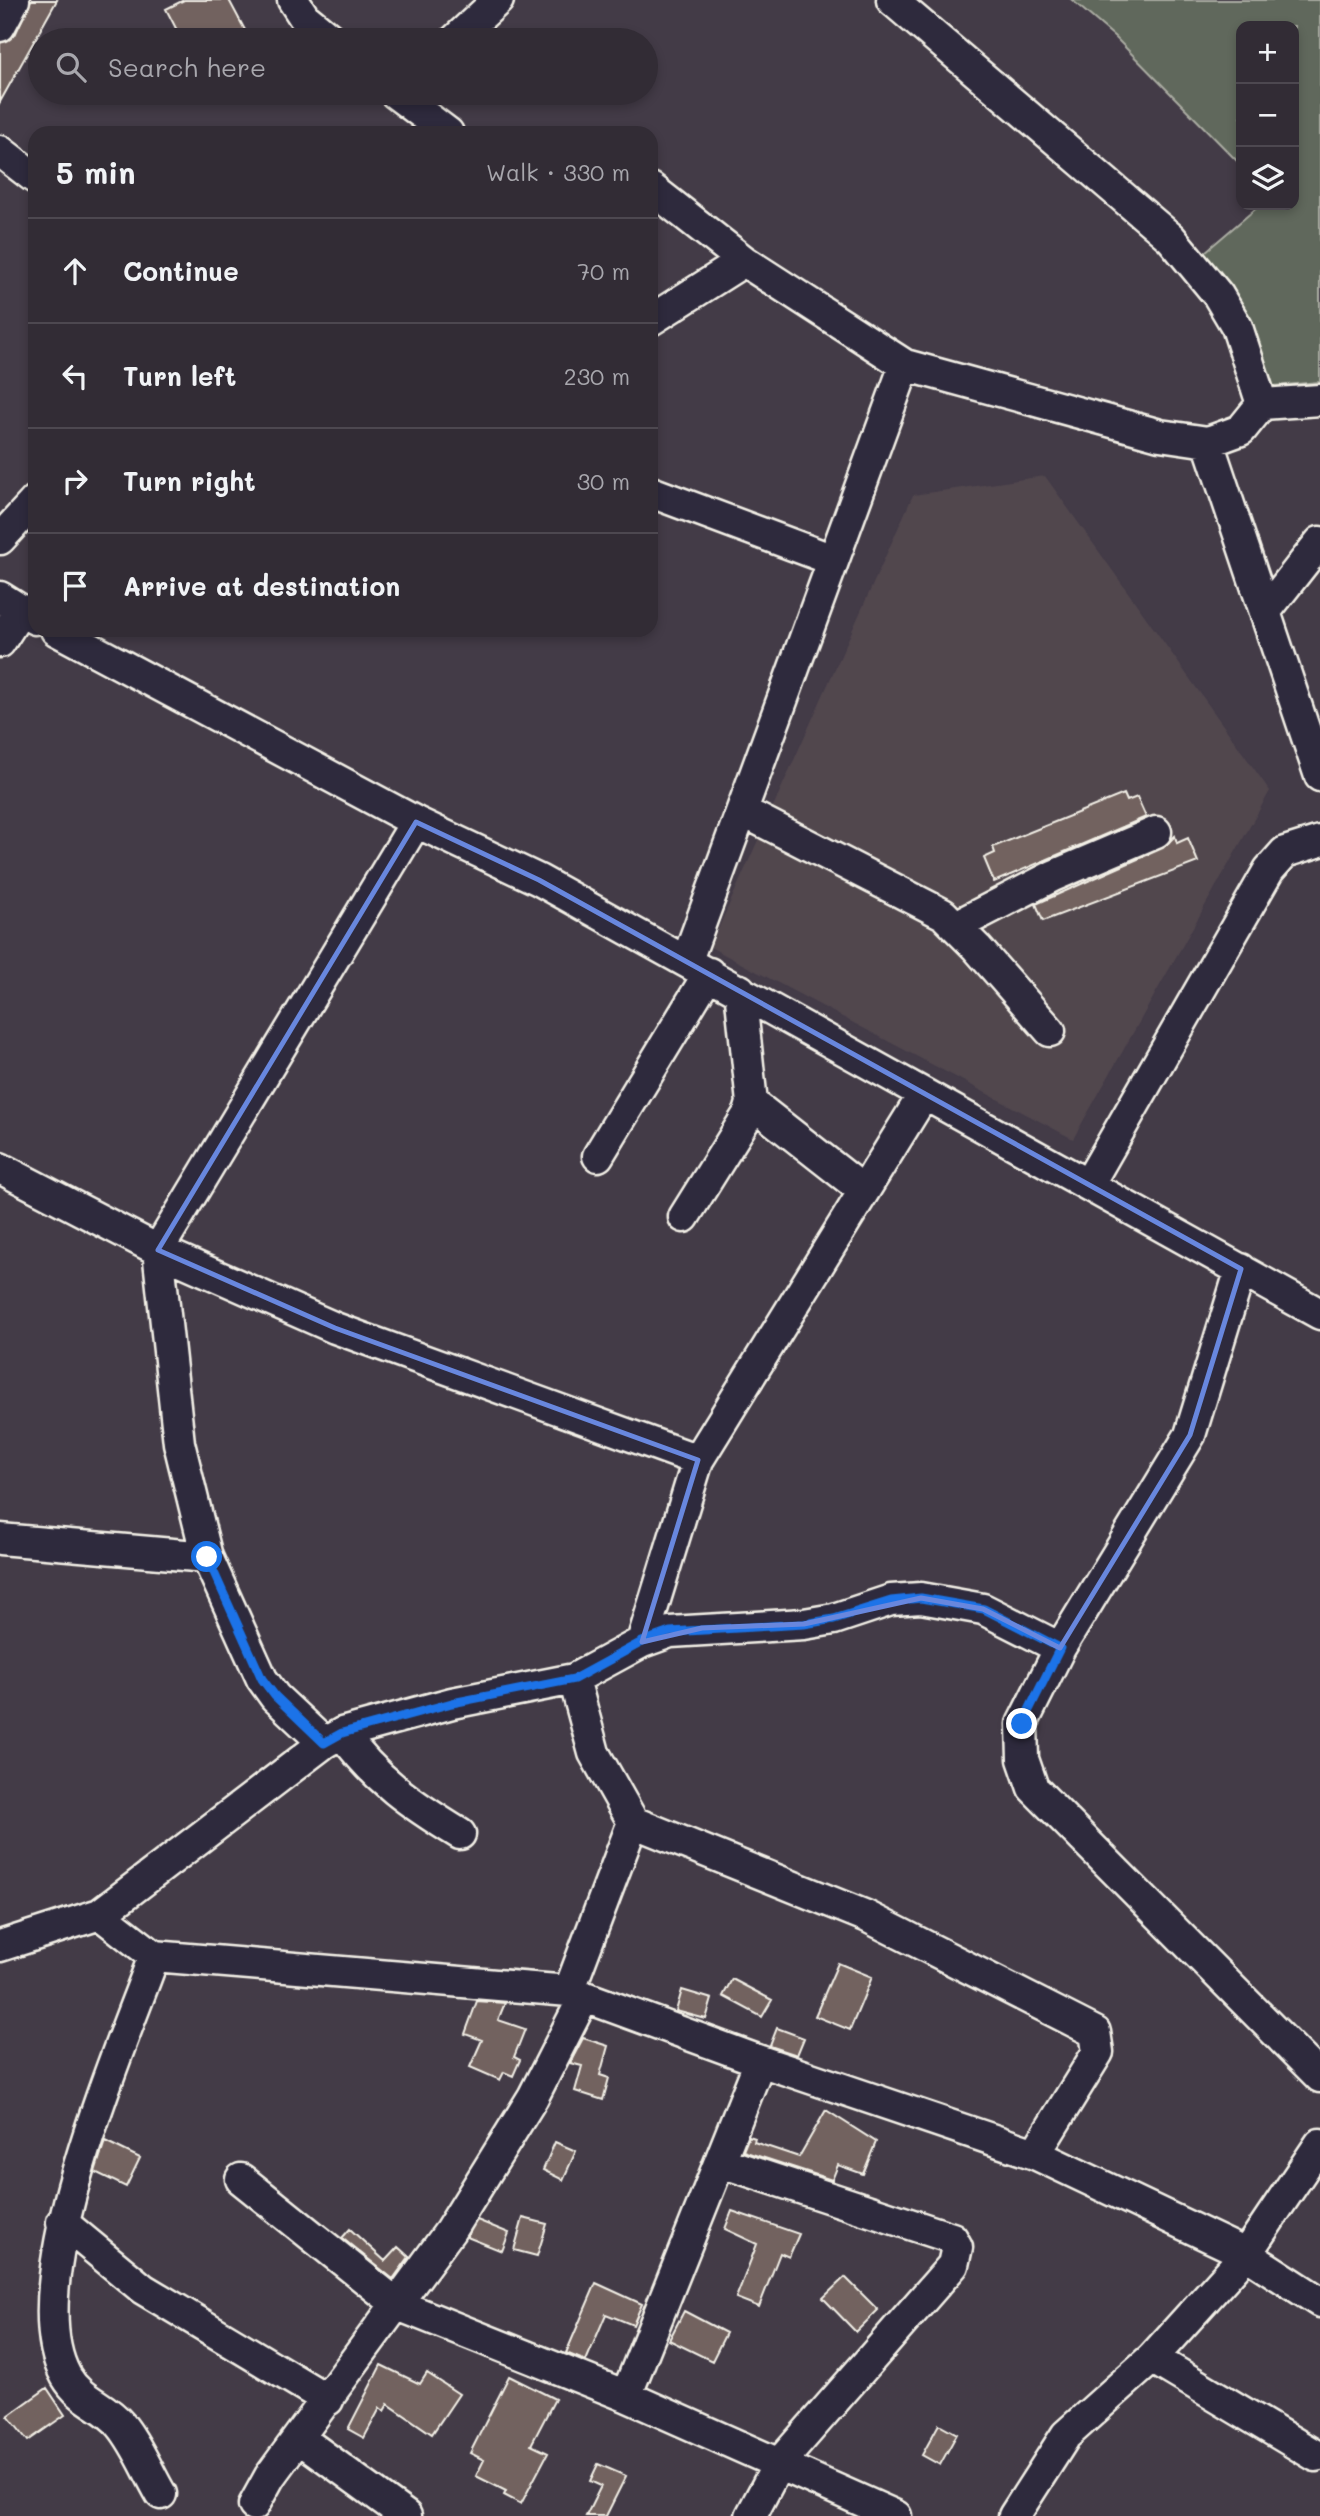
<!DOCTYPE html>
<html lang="en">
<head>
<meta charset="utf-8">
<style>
  :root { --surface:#322c35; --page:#3a343d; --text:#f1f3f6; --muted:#a8a7ad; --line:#4d4850 }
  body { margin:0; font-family:Mali,sans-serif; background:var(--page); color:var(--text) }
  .controls { position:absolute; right:21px; top:21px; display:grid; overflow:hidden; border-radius:14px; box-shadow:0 4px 10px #0003 }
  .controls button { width:63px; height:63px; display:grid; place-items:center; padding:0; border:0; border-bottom:2px solid var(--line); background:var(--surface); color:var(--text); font:35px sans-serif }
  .stop { position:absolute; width:21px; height:21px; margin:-16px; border:5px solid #1a73e8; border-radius:50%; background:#fff }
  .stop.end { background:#1a73e8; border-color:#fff; box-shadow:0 2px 7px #0008 }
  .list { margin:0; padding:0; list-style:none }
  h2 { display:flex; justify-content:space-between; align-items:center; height:91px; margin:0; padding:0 28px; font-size:30px }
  h2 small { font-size:23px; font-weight:400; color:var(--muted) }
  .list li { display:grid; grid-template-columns:46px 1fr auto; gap:21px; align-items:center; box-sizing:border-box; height:105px; padding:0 28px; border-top:2px solid var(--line) }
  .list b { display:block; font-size:26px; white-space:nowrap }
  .list em { font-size:23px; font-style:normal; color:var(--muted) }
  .icon { flex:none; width:38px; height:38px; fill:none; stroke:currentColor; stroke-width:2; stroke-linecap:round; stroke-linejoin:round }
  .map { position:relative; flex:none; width:1320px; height:2516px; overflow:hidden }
  .search { position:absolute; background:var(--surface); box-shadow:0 4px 10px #0003; left:28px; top:28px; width:630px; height:77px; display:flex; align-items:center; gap:18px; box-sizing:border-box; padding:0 24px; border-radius:38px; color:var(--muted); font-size:26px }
  .panel { position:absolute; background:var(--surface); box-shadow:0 4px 10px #0003; left:28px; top:126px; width:630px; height:511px; border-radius:21px }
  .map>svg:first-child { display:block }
  .built { fill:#51474e }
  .green { fill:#61685c; stroke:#aaaca2; stroke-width:2 }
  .building { fill:#72625f; stroke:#f4f1e8; stroke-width:2 }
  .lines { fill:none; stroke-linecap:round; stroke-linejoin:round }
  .minor-casing { stroke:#f4f1e8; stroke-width:35 }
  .minor { stroke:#2f2a3d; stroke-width:30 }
  .route { stroke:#1a73e8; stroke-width:9 }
  .marked { fill:none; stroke:#6887de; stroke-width:5; stroke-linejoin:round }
</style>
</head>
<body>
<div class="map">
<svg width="1320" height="2516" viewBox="0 0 1320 2516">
  <rect width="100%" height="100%" fill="#433b47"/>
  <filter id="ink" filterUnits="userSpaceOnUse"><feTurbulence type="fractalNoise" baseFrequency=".0143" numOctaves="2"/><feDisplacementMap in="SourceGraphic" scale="14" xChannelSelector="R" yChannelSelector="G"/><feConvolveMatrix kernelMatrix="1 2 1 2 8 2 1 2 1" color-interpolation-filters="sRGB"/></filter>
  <g filter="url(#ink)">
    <path class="built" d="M1045,476l225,315 -197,348 -363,-192 203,-452z"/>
    <path class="green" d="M1072,0h248v382l-58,5 -64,-129 62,-53h34v-179h-53v139l-126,-128z"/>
    <path class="building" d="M31,0h26l-57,102v-59l15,-8z
      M184,0h45l16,30 -17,10h-46l-16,-31z
      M1124,794l3,7 10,-4 9,20 -152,65 -10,-24 11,-5 -2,-6z
      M1175,836l2,7 11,-5 10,24 -155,59 -7,-17 127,-56z
      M838,1963l34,14 -22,53 -35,-14z
      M732,1979l40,21 -10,17 -39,-21z
      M682,1990l30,9 -6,20 -30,-8z
      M477,2001l28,2 -7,17 27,9 -11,28 6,3 -7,16 -9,-4 -4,8 -30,-13 12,-27 -17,-6z
      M777,2028l27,10 -7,17 -27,-9z
      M583,2038l25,8 -8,29 9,3 -6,22 -28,-9 7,-25 -12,-3z
      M826,2110l50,32 -13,32 -25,-9 -6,15 -89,-29 6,-15 6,2 -1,4 45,15z
      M105,2141l35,17 -14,29 -31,-15z
      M555,2142l21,9 -13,29 -20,-10z
      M732,2211l67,23 -10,23 -9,-4 -21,54 -23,-9 21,-54 -32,-15z
      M523,2218l24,6 -10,32 -23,-6z
      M477,2220l32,13 -7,18 -35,-14z
      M350,2229l35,32 13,-14 11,10 -16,22 -51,-41z
      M845,2277l33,33 -22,22 -33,-34z
      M596,2283l46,21 -9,21 -27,-11 -20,47 -20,-8z
      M684,2311l42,22 -14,28 -43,-21z
      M381,2365l39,19 7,-11 32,21 -27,40 -44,-30 -4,7 -4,-3 -16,30 -16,-9z
      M509,2376l46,23 -24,46 17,8 -27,51 -17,-9 2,-4 -30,-15 8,-16 -14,-7z
      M47,2388l18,27 -37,26 -20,-25z
      M939,2424l18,10 -17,31 -18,-10z
      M598,2464l28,12 -20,40h-20l15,-30 -11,-5z"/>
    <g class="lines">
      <g class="minor-casing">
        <path id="minor" d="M293,0l11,17 28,23
          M892,0l279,238 47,57 19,32 25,77
          M0,26l14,-26
          M455,40l43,-40
          M395,93l53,40
          M0,151l35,27
          M651,188l93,73
          M651,320l93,-59 161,104
          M1208,442l112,334
          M651,492l182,68
          M0,539l35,-38
          M0,597l35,22
          M1265,612l55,-70
          M56,630l360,192 123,58 781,434
          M0,642l20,-31
          M742,811l201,103 34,34 73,83
          M956,926l97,-50 103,-44
          M687,960l218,-595 255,70 48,7 33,-12 21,-26 58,-4
          M752,1103l112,88
          M598,1156l111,-183
          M0,1168l158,82 177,78 363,132
          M1088,1185l181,-315 16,-18 35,-11
          M684,1217l65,-104 3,-10 -12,-113
          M1241,1269l-51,166 -130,213 -38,76 1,35 10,29 287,289
          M0,1539l207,18
          M642,1642l56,-182 226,-366
          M574,1679l20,74 39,69 233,94 229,116 3,20 -63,102
          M342,1733c34,47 69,71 118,101
          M324,1743l-49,-46 -13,-18 -55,-122 -28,-114 -21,-193 258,-428
          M100,1914l54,42 415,35 191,70 275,93 211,100 74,48
          M0,1946l100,-32 224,-171 18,-10 110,-30 122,-24 68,-37 28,-10 134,-8 30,-5 57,-19 30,-2 62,11 77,39
          M154,1956c-34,94 -138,330 -88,420 15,26 38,28 55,49 16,19 27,47 40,69
          M569,1991l64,-169
          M721,2162l231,76 5,9 -4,18 -175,200 -27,51
          M241,2179l157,126 228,91 270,120
          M62,2222l81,67 185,111
          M1152,2358l164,98
          M626,2396l134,-335
          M299,2438l107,78
          M254,2505l16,-29 180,-245 83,-134 51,-100
          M1014,2516l52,-81 86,-77 94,-104 74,-110"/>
      </g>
      <use href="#minor" class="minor"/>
    </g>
  </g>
  <g class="lines" filter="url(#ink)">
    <path class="route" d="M207,1557l55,122 13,17 49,47 18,-10 110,-30 122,-24 68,-37 28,-10 134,-8 30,-5 57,-18 30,-3 63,11 76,39 -38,76"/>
  </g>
  <path class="marked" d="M416,822l123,58 702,389 -51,166 -130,213 -77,-39 -62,-11 -117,26 -102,4 -60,14 56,-182 -363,-132 -177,-78z"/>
</svg>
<div class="controls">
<button>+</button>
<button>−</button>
<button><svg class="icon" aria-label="layers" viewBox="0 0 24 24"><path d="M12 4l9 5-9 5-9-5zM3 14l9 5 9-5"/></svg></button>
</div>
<div class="stop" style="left:207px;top:1557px"></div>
<div class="stop end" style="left:1022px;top:1724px"></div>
<div class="search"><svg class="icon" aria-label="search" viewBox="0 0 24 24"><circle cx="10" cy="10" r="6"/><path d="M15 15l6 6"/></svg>Search here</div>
<section class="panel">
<h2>5 min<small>Walk · 330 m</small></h2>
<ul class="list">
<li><svg class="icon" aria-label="ahead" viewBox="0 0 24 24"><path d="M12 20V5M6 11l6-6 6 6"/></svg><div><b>Continue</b></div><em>70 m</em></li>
<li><svg class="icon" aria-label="left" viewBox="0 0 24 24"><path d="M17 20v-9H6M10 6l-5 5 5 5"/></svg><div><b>Turn left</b></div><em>230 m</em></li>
<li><svg class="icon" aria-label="right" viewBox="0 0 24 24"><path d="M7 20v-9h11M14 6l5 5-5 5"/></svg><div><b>Turn right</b></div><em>30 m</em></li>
<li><svg class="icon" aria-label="arrive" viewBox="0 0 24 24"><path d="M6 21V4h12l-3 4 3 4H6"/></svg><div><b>Arrive at destination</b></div></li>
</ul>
</section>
</div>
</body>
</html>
